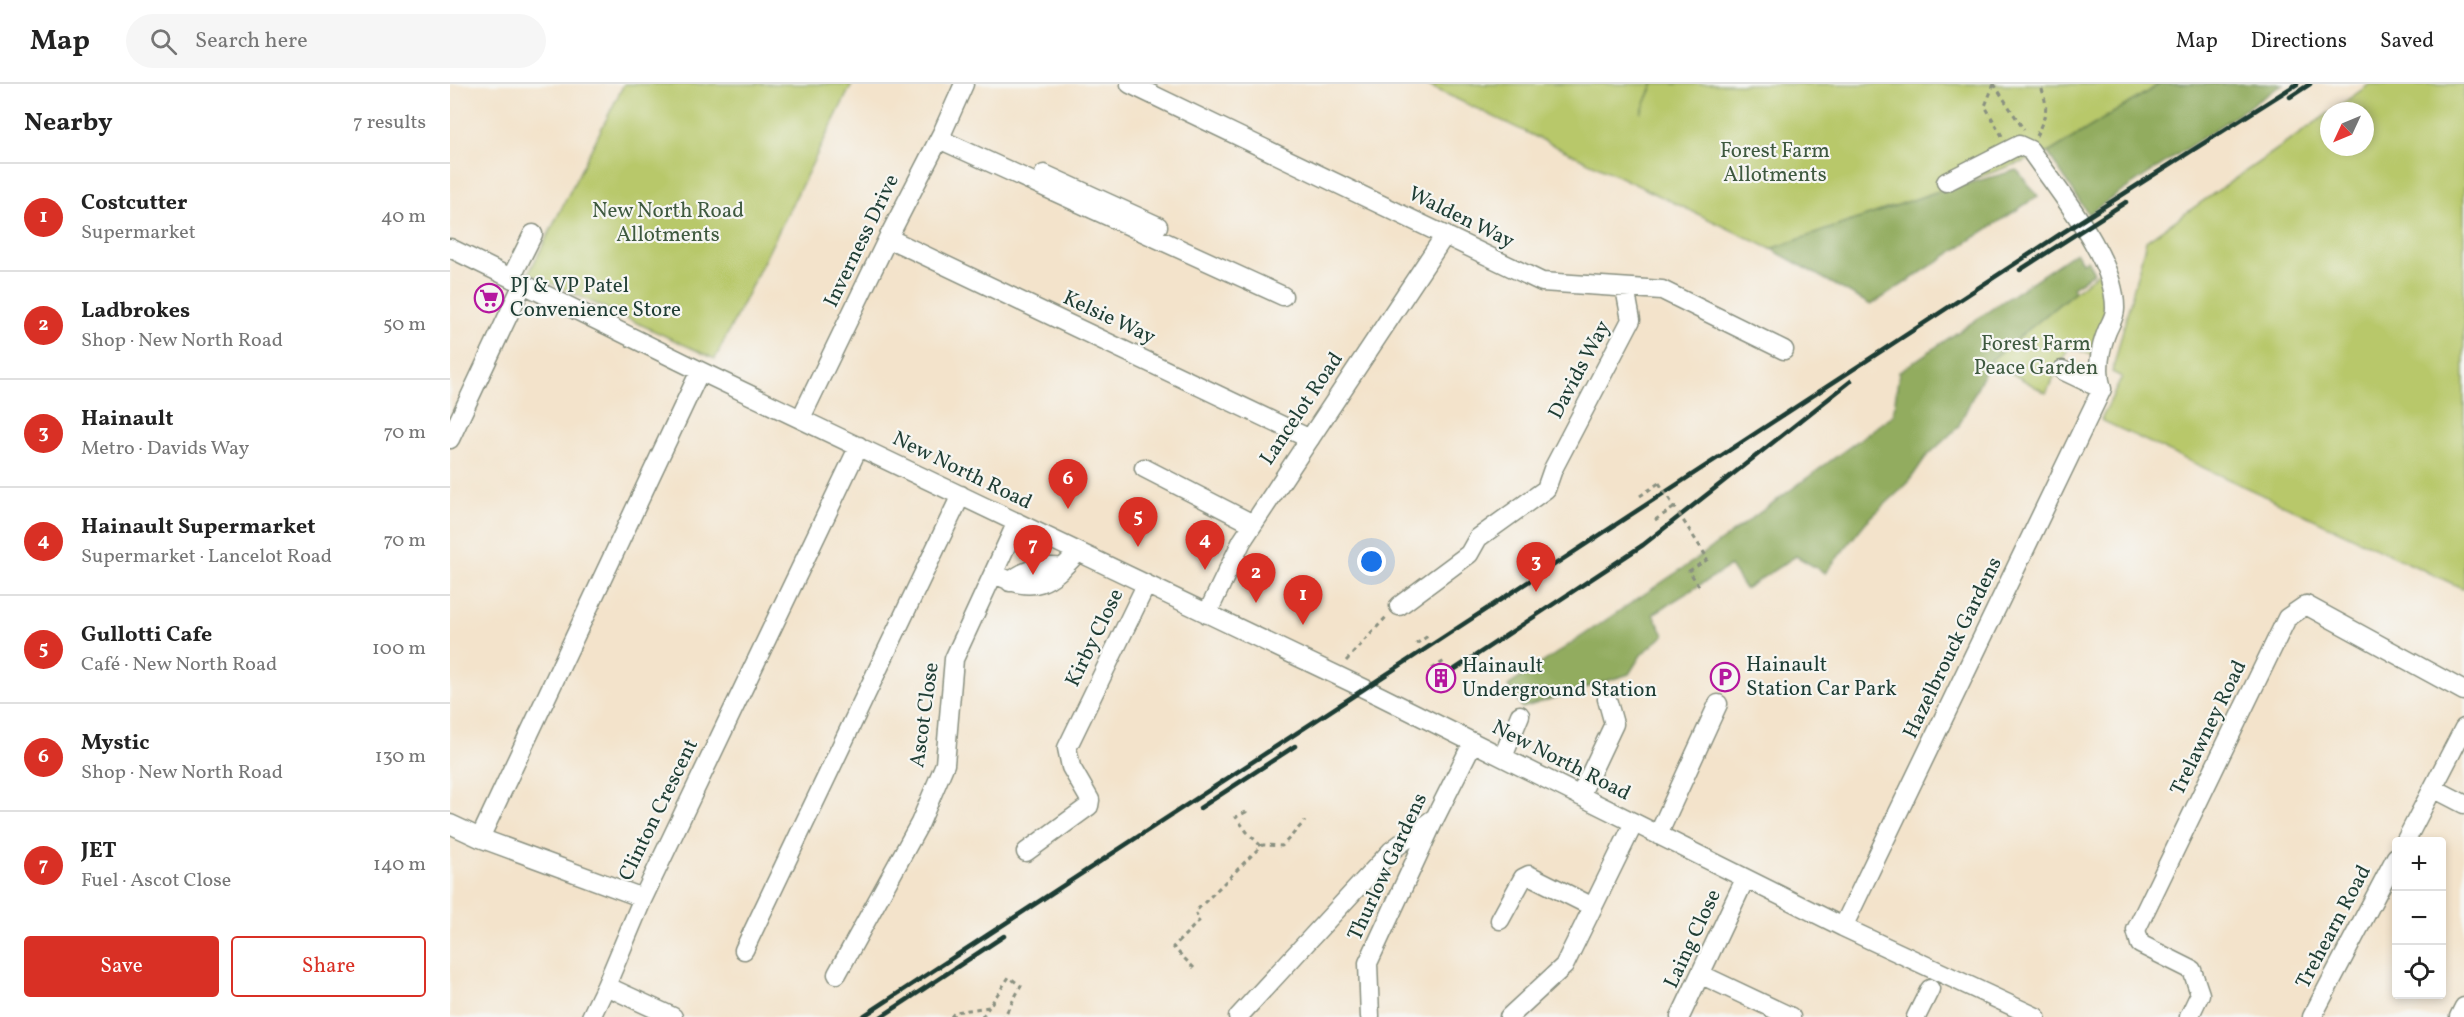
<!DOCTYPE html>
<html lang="en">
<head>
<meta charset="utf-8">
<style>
  :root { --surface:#fff; --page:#f6f6f6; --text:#222; --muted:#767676; --line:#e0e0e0; --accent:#d93025 }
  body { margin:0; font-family:Vollkorn,serif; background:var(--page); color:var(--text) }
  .controls { position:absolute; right:18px; bottom:18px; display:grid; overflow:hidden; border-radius:6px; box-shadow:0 3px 9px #0003 }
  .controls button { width:54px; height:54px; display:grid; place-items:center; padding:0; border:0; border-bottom:2px solid var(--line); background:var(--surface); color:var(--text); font:30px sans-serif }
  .compass { position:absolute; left:1870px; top:18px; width:54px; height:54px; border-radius:50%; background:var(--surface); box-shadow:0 3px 9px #0003; rotate:226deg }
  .you { position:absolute; left:922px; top:478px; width:21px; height:21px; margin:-15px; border:4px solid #fff; border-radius:50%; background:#1a73e8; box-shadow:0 0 0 9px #1a73e833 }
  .badge { display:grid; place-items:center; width:39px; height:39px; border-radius:50%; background:var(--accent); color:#fff; font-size:20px; font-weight:700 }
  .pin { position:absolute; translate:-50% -50px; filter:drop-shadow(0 2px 3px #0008) }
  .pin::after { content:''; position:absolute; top:32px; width:21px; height:18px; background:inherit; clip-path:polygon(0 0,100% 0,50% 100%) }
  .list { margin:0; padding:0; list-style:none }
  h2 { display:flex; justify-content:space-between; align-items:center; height:78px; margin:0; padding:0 24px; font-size:26px }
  h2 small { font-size:20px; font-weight:400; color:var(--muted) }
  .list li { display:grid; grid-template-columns:39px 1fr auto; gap:18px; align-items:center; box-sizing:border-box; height:108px; padding:0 24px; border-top:2px solid var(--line) }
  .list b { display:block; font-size:22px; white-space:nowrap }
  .list p { margin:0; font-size:20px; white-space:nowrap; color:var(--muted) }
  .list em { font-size:20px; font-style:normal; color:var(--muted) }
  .actions { display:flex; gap:12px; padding:18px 24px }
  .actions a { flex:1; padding:14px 0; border:2px solid var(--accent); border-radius:6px; text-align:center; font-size:21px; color:var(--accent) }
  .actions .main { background:var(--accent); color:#fff }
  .icon { flex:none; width:33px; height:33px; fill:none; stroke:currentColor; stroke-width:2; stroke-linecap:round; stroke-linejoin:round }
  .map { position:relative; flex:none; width:2014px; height:933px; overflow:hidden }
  header { display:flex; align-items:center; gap:36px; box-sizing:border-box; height:84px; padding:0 30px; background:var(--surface); border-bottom:2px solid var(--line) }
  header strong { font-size:28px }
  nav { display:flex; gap:33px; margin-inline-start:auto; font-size:21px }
  .search { width:420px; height:54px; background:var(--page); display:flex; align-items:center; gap:15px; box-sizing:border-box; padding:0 21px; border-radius:33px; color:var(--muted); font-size:22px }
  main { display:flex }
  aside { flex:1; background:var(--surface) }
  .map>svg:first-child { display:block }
  .green { fill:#b8c86b; stroke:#6c8250; stroke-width:1.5 }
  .forest { fill:#92ac5f; stroke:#58744a; stroke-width:1.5 }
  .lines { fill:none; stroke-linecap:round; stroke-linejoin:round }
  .minor-casing { stroke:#899080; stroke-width:21 }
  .path { stroke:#899080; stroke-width:3; stroke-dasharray:4.5 4.5; stroke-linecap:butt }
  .minor { stroke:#fff; stroke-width:18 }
  .rail { stroke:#1f3d34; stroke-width:4.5 }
  .path-bridge { stroke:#899080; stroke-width:3; stroke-dasharray:4.5 4.5; stroke-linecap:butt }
  .labels { text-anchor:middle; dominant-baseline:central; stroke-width:4.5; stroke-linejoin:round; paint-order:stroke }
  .park-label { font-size:21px; fill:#3e593f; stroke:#f6f6f2 }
  .street-label { font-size:21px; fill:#1f3d34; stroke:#f6f6f2 }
  .poi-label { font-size:21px; fill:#1f3d34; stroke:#f6f6f2; text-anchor:start }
</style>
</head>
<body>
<header>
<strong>Map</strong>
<div class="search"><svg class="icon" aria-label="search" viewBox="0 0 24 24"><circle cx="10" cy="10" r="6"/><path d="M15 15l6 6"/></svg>Search here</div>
<nav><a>Map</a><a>Directions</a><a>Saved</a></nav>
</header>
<main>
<aside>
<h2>Nearby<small>7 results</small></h2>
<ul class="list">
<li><span class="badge">1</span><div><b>Costcutter</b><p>Supermarket</p></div><em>40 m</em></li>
<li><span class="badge">2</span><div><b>Ladbrokes</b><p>Shop · New North Road</p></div><em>50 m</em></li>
<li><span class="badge">3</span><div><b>Hainault</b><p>Metro · Davids Way</p></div><em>70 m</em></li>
<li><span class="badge">4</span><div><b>Hainault Supermarket</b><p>Supermarket · Lancelot Road</p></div><em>70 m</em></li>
<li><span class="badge">5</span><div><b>Gullotti Cafe</b><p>Café · New North Road</p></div><em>100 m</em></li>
<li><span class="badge">6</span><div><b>Mystic</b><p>Shop · New North Road</p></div><em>130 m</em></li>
<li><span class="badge">7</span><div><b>JET</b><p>Fuel · Ascot Close</p></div><em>140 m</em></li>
</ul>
<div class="actions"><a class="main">Save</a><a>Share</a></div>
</aside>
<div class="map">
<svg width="2014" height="933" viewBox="0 0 2014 933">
  <rect width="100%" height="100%" fill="#f6f6f2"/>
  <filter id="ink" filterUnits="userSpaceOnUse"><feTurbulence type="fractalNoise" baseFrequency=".0167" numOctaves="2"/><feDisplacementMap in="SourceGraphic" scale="12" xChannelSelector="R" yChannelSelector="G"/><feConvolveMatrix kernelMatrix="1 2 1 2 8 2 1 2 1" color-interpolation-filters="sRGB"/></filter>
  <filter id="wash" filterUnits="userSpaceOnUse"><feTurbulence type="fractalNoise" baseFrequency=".008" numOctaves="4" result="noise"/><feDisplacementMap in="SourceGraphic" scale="24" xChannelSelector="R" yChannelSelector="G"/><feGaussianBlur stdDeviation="1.35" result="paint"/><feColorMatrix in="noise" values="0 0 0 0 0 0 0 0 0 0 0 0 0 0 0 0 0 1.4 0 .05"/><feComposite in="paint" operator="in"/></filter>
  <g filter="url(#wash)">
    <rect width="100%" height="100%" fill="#f3e3cb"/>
    <path class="green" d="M174,0h228l-137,275 -186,-86z
      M975,0h228l-12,29 13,-29h506l-112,69 -277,96z
      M1920,0h94v505l-363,-169 21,-43 -10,-5 34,-131 183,-128v34h36v-36h-33z
      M1650,187l10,22 -17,62 -24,-8 -23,46 -56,-32z"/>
    <path class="forest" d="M1710,0h123l-195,130 -40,-61z
      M1567,86l21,26 -167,109 -100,-56 162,-56z
      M1626,168l6,10 5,-2 7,12 -21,15 2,4 -85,70 -32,66 -33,31 -17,25 -42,39 -41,51 -29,-17 -51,33 -15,-23 -77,48 11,21 -23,20 -12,19 -107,34 -14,-22 187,-126 198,-145 6,-43z"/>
  </g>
  <g filter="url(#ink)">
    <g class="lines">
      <g class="minor-casing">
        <path id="minor" d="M680,0l412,198 120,8 122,60
          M489,55l344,157
          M594,90l114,52
          M438,154l422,201
          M0,164l250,123 680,325 463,231 193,90
          M61,194l22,-44
          M1612,286l40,19
          M250,287l-220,467 163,60 216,-452
          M351,334l87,-180 55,-107 21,-47
          M0,355l73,-155
          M694,384l109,56
          M544,489c39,23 56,10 84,-21
          M560,498c16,-14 33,-17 53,-14
          M949,522l70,-52 9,-16 68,-49 7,-20 78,-149 -6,-32
          M757,530l35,-73 203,-306
          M1053,673l17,-42
          M1983,704l31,16
          M1130,712l34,-72 -7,-25
          M0,740l30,14
          M1208,751l60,-131
          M1955,758l59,-114
          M576,768l63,-46 1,-6 -19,-33 -4,-19 79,-163
          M1050,836l23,-42 6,-3 64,32
          M1393,843l259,-538c-6,-18 -2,-41 5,-58 3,-7 8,-14 8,-22 1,-50 -56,-117 -85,-159l-11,-5 -73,37
          M294,866l217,-455
          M387,890l83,-151 25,-59 9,-105 63,-137
          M1252,891l89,42
          M156,902l67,31
          M141,933l15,-31 37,-88
          M788,933l153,-166 42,-32
          M920,933l-2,-54 67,-145 38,-76
          M1059,933l55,-51 70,-143
          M1230,933l65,-138
          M1466,933l14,-28
          M1739,933l11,-23 -8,-24 -52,-26 -4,-14 151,-312 19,-13 158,86
          M1862,933l84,-160
          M2009,933l5,-10"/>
      </g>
      <path class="path" d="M1544,0l-9,22 17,30
        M1544,0l30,46
        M1586,52c11,-23 13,-28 4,-52
        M1190,412l19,-13
        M1205,436l20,-13
        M1249,502l-10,-15 19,-12
        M966,560l15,-10
        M896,577l42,-46
        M982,585l14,-9
        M811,762l2,-1 19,1 23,-25
        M744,884l-21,-21 27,-27 -5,-8 66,-66 -14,-14 -11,-15 10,-5 -2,-4
        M501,933l4,-5 34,-5 20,-30 12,9 -17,31
        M532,933l7,-10"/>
      <use href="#minor" class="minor"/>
      <path class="rail" d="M1840,13l20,-13
        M1570,186l106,-68
        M996,591l197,-130 208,-164
        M750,724l95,-62
        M412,933l1200,-784 235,-149
        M431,933l123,-81"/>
      <path class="path-bridge" d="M1209,399l49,76"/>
    </g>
  </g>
  <defs>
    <g id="supermarket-ring" transform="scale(1.5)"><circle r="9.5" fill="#f6f6f2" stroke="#b5179e" stroke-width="1.5"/><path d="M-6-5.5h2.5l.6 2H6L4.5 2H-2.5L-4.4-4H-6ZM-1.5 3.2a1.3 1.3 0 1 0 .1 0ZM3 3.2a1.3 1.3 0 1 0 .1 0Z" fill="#b5179e"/></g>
    <g id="parking-ring" transform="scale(1.5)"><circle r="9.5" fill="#f6f6f2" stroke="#b5179e" stroke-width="1.5"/><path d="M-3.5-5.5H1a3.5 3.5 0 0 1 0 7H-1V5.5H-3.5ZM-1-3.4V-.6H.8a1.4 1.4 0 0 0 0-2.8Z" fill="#b5179e"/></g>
    <g id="building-ring" transform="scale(1.5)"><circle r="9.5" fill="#f6f6f2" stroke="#b5179e" stroke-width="1.5"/><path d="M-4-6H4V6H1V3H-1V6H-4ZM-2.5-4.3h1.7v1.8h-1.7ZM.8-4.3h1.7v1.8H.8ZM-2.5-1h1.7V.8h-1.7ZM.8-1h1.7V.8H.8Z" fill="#b5179e"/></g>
  </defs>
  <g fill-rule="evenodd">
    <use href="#supermarket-ring" x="39" y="214"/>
    <use href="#parking-ring" x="1275" y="593"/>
    <use href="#building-ring" x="991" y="594"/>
  </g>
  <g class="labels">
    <g class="park-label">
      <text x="1325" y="67">Forest Farm<tspan x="1325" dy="24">Allotments</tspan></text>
      <text x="218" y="127">New North Road<tspan x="218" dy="24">Allotments</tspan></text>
      <text x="1586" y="260">Forest Farm<tspan x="1586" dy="24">Peace Garden</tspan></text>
    </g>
    <g class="street-label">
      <text transform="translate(1011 134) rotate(26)">Walden Way</text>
      <text transform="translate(412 157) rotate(-64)">Inverness Drive</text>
      <text transform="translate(659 234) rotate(25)">Kelsie Way</text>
      <text transform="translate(1130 286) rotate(-62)">Davids Way</text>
      <text transform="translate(852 325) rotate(-56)">Lancelot Road</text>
      <text transform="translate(512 387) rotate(26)">New North Road</text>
      <text transform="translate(645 554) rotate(-64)">Kirby Close</text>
      <text transform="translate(1503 564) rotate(-64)">Hazelbrouck Gardens</text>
      <text transform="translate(475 631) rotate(-82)">Ascot Close</text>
      <text transform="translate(1759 644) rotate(-64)">Trelawney Road</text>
      <text transform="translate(1111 677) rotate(27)">New North Road</text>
      <text transform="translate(209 726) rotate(-64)">Clinton Crescent</text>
      <text transform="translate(938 783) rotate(-65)">Thurlow Gardens</text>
      <text transform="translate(1884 843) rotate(-62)">Trehearn Road</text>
      <text transform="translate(1243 855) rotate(-65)">Laing Close</text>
    </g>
    <g class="poi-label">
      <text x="60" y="202">PJ &amp; VP Patel<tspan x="60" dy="24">Convenience Store</tspan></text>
      <text x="1296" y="581">Hainault<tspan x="1296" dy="24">Station Car Park</tspan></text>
      <text x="1012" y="582">Hainault<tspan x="1012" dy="24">Underground Station</tspan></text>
    </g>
  </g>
</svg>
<div class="controls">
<button>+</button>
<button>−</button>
<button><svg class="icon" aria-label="locate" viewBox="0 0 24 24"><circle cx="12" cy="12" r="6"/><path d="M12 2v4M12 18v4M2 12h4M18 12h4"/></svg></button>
</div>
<svg class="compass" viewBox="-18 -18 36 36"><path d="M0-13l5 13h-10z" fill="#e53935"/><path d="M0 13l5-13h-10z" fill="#767676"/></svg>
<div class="you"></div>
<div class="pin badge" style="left:853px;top:541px">1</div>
<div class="pin badge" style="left:806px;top:519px">2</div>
<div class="pin badge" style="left:1086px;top:508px">3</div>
<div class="pin badge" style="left:755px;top:486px">4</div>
<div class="pin badge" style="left:688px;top:463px">5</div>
<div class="pin badge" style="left:618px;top:425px">6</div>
<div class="pin badge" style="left:583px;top:491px">7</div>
</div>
</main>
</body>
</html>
